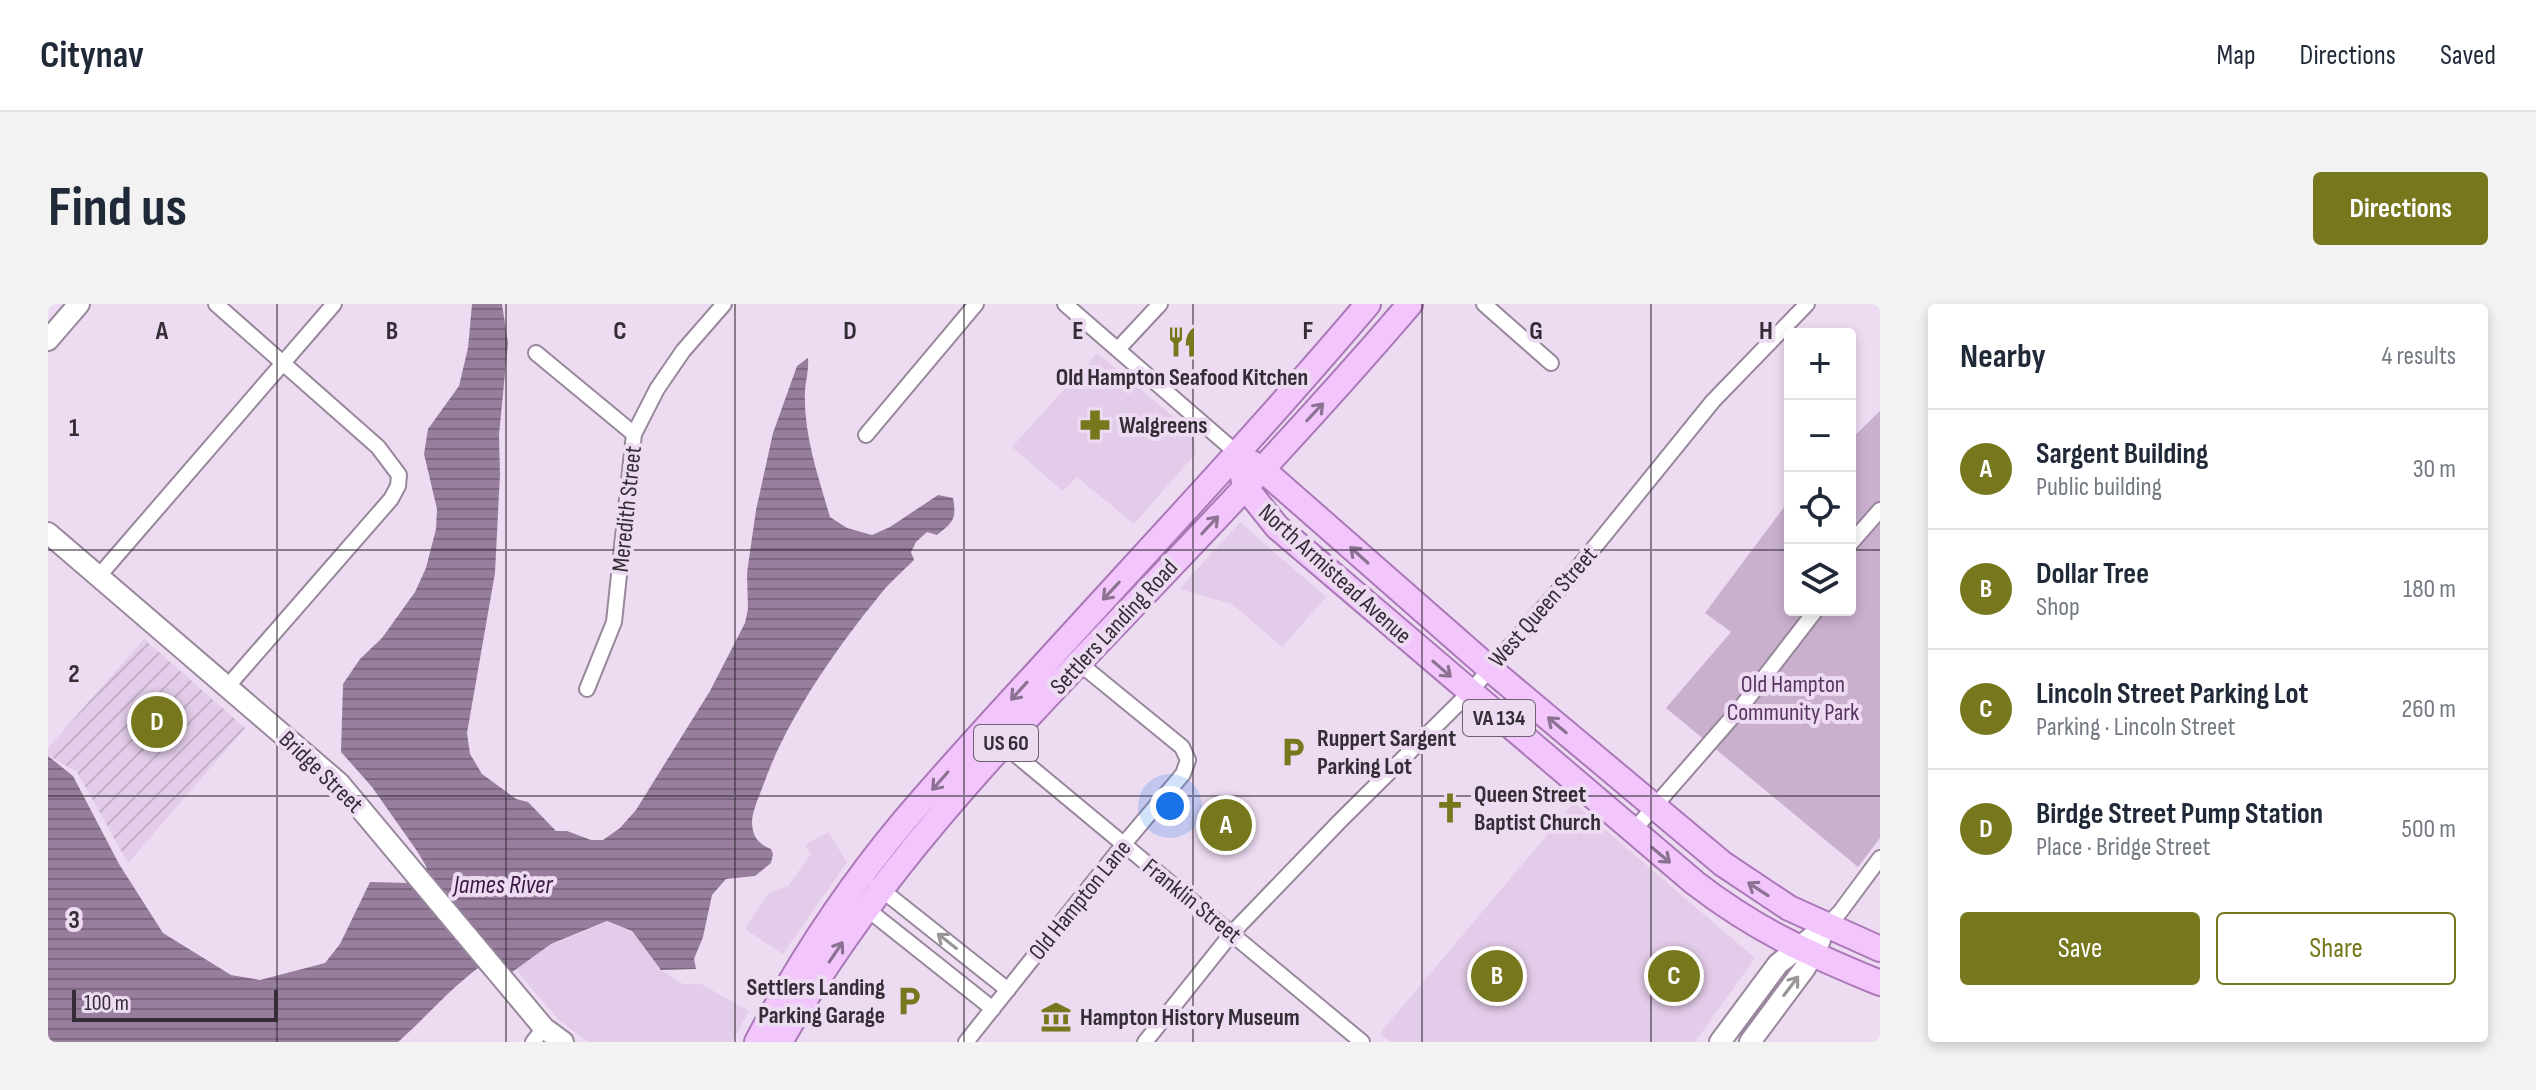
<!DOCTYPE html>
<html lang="en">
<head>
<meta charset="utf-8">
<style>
  :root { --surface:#fff; --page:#f2f2f3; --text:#1f2937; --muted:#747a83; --line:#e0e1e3; --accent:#77771e }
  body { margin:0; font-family:"Sofia Sans Condensed",sans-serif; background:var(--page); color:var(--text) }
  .controls { position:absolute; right:24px; top:24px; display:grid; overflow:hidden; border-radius:8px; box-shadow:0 4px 12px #0003 }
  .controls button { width:72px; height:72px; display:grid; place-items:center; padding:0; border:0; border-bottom:2px solid var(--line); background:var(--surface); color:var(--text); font:40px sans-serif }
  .scale { position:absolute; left:24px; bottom:20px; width:206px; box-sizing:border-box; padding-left:8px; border:4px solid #342d36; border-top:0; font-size:22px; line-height:28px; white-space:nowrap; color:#342d36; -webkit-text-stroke:6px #eddbf2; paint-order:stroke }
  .you { position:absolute; left:1122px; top:502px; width:28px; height:28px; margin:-20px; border:6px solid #fff; border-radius:50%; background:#1a73e8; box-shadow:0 0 0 12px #1a73e833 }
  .badge { display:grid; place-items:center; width:52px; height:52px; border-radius:50%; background:var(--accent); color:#fff; font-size:26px; font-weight:700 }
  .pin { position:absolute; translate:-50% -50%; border:4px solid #fff; box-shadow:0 2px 8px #0006 }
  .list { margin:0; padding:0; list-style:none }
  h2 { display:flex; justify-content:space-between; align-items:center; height:104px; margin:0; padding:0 32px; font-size:34px }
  h2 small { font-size:26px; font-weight:400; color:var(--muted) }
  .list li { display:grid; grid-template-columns:52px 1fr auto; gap:24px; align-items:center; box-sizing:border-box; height:120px; padding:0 32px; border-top:2px solid var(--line) }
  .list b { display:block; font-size:30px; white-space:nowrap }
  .list p { margin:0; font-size:26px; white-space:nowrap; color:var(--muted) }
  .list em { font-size:26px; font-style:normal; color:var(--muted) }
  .actions { display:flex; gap:16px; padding:24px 32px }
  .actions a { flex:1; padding:18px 0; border:2px solid var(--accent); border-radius:8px; text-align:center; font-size:28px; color:var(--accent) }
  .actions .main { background:var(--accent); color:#fff }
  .icon { flex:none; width:44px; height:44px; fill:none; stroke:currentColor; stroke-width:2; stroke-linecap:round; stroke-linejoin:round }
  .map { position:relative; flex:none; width:1832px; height:738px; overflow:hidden; border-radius:8px }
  header { display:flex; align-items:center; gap:48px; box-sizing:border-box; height:112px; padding:0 40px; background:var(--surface); border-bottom:2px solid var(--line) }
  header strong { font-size:38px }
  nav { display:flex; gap:44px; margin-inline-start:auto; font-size:28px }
  .intro { display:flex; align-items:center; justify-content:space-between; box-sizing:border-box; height:192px; padding:0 48px }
  h1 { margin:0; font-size:56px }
  .button { padding:20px 36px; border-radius:8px; background:var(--accent); color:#fff; font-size:28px; font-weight:700 }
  main { display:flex; gap:48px; padding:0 48px }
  aside { flex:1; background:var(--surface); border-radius:8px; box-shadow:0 4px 12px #0003 }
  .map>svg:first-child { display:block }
  .built { fill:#e3cce9 }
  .industrial { fill:url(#industrial-furrows) }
  .park { fill:#c9b1ce }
  .water { fill:url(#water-rules) }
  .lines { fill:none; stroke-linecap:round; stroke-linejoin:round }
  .street-casing { stroke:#98879c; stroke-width:18 }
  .secondary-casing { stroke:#98879c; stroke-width:24 }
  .primary-casing { stroke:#aa78b7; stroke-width:28 }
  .street { stroke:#fff; stroke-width:14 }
  .secondary { stroke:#fff; stroke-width:20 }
  .primary { stroke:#f2c6fd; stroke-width:24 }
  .oneway { stroke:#8a7290 }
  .oneway2 { stroke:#9a969a }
  .grid { fill:none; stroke:#342d36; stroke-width:2; stroke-opacity:0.55 }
  .labels { text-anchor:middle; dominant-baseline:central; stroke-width:8; stroke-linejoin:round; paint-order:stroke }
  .shield { fill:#eddbf2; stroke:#6c616e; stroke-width:2 }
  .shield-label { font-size:22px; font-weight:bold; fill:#342d36 }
  .poi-label { font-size:24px; font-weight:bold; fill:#342d36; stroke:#eddbf2; text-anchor:start }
  .street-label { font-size:24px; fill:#342d36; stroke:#eddbf2 }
  .park-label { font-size:24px; fill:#583461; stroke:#eddbf2 }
  .water-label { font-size:26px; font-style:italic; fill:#3b1843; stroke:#eddbf2 }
  .grid-label { font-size:26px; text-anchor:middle; font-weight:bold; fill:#342d36; stroke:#eddbf2; stroke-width:8; stroke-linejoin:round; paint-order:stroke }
</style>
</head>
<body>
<header>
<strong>Citynav</strong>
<nav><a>Map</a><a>Directions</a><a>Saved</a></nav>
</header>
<div class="intro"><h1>Find us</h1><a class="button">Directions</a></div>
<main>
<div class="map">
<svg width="1832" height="738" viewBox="0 0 1832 738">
  <defs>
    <pattern id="industrial-furrows" width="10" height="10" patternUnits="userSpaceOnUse" patternTransform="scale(2)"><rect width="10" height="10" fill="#e3cce9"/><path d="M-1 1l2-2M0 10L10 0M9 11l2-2" fill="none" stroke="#c3b0c8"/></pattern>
    <pattern id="water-rules" width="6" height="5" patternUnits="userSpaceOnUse" patternTransform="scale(2)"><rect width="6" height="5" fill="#977e9d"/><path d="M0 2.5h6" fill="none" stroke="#7c6881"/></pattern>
  </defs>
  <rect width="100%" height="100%" fill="#eddbf2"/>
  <path class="built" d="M1049,49l96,80 3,20 -62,71 -57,-47 -14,14 -51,-44z
    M1192,218l86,75 -44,50 -50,-43 -53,-15z
    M1526,499l181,155 -60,84h-304l-11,-9z
    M780,528l19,30 -64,92 -38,-25 23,-35 20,-8 23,-32 -6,-9z
    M559,618l24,9 30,39 22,14h18l48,27 -17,31h-144l-29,-22 -44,-51 36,-24z"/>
  <path class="industrial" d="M96,335l101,89 -117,135 -51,-91 -29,-17v-7z"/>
  <path class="park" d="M1832,107v427l-22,29 -192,-159 65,-76 -26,-19 85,-114v111h60v-170z"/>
  <path class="water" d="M424,0h30l6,39 -9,92 1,39 -5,99 -28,160 3,21 12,20 34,25 12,3 28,29h11l24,9h12l17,-12 16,-18 74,-119 35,-68 3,-14 -1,-36 9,-63 17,-77 24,-67 11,-8c1,12 -2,21 -3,32 -2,43 13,86 25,127l17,11 25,7 18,-8 48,-32 15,3c4,21 0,24 -16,37l-10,-3 -11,10 -5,10 3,8c-12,12 -25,23 -35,36 -44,54 -93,124 -116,190 -4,10 -10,24 -11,35 0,15 6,23 19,28l2,5 -2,9 -16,13 -29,3 -14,16 -9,42 -9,22 2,10 -35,1 -29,-39 -25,-10 -56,23 -57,41 -16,-17c-29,22 -53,50 -80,74h-350v-286l25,20 46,88 44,69 68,42 29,5 65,-17 15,-19 30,-62 41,1 16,-4 -1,-13 -9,-15 -45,-64 -31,-35 2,-68 17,-25 22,-21 33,-46 11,-24 10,-39 1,-20 -13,-55 4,-25 31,-43 9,-38z"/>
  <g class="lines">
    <g class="street-casing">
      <path id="street" d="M168,0l162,143 21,28 -1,11 -7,13 -164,188
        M1017,0l173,150
        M1436,0l67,59
        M1070,45l42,-45
        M488,49l98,81
        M818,131l110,-131
        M1802,240l30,-34
        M50,273l236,-273
        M539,385l27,-67 20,-188 23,-45 26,-38 41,-47
        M950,436l364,302
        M1585,527l109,-125 74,-96
        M829,582l131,104
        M814,601l131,104
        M1778,622l14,-14 40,-54
        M485,738l11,-14
        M918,738l157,-197 60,-71 5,-14 -6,-13 -103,-84
        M1097,738l87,-109 108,-112 129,-128 103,-118 141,-174 94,-97"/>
    </g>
    <g class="secondary-casing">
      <path id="secondary" d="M0,36l31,-36
        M0,229l291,250 205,245 19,14
        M1672,738l58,-78 48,-38
        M1702,738l55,-74 15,-28"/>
    </g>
    <g class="primary-casing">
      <path id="primary" d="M1202,158l12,7 228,200 233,195 66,44 91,41
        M1194,168l3,15 32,40 418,356c61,47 114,71 185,100
        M709,738c41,-78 91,-154 147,-221 44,-52 91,-103 137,-153 110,-121 222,-240 327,-364
        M732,738c102,-182 252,-329 394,-479 81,-85 160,-170 236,-259"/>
    </g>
    <use href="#street" class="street"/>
    <use href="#secondary" class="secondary"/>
    <use href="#primary" class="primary"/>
  </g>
  <defs><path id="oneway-shaft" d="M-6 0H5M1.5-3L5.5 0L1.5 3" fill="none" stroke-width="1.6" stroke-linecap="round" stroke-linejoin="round" transform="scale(2)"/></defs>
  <g class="oneway">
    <use href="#oneway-shaft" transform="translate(1267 108) rotate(-47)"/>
    <use href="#oneway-shaft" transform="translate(1162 221) rotate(-47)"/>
    <use href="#oneway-shaft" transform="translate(1311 251) rotate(-138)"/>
    <use href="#oneway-shaft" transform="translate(1063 287) rotate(133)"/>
    <use href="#oneway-shaft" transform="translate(1394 365) rotate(41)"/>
    <use href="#oneway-shaft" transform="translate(971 387) rotate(132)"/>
    <use href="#oneway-shaft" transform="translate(1509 421) rotate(-140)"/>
    <use href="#oneway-shaft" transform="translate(892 477) rotate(131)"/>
    <use href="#oneway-shaft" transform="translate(1613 551) rotate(40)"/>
    <use href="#oneway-shaft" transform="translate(1710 585) rotate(-147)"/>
    <use href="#oneway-shaft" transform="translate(788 648) rotate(-56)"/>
  </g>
  <g class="oneway2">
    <use href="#oneway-shaft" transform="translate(899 637) rotate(-142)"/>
    <use href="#oneway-shaft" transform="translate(1743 682) rotate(-53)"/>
  </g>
  <path class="grid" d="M229,0v738M458,0v738M687,0v738M916,0v738M1145,0v738M1374,0v738M1603,0v738M0,246h1742M1802,246h30M0,492h1832"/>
  <defs>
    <g id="restaurant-bare" transform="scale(2.4)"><path d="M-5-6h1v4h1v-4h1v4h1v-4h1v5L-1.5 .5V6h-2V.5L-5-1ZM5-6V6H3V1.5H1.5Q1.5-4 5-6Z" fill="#77771e" stroke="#eddbf2" stroke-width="2.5" paint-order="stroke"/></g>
    <g id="pharmacy-bare" transform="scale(2.4)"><path d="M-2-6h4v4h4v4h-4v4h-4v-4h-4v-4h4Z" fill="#77771e" stroke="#eddbf2" stroke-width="2.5" paint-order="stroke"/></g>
    <g id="parking-bare" transform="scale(2.4)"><path d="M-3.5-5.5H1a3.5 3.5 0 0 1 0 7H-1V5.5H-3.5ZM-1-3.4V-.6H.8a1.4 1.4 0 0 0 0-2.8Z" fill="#77771e" stroke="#eddbf2" stroke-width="2.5" paint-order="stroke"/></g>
    <g id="church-bare" transform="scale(2.4)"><path d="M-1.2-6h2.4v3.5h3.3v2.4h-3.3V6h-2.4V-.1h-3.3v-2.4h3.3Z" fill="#77771e" stroke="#eddbf2" stroke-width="2.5" paint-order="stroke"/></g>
    <g id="museum-bare" transform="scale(2.4)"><path d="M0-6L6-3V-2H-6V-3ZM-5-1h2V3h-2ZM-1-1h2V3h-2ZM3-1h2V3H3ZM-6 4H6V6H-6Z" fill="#77771e" stroke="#eddbf2" stroke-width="2.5" paint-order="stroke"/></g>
  </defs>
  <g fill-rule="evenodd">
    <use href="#restaurant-bare" x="1134" y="38"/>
    <use href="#pharmacy-bare" x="1047" y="121"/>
    <use href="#parking-bare" x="1245" y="448"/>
    <use href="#church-bare" x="1402" y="504"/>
    <use href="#parking-bare" x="861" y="697"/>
    <use href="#museum-bare" x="1008" y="713"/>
  </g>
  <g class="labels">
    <g class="shield">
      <rect x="1415" y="396" width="72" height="36" rx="6"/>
      <rect x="926" y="421" width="64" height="36" rx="6"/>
    </g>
    <g class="shield-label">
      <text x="1451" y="414">VA 134</text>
      <text x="958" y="439">US 60</text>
    </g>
    <g class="poi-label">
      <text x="1134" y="73" text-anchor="middle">Old Hampton Seafood Kitchen</text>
      <text x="1071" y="121">Walgreens</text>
      <text x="1269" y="434">Ruppert Sargent<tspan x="1269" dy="28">Parking Lot</tspan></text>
      <text x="1426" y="490">Queen Street<tspan x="1426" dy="28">Baptist Church</tspan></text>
      <text x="837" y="683" text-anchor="end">Settlers Landing<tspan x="837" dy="28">Parking Garage</tspan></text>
      <text x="1032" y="713">Hampton History Museum</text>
    </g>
    <g class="street-label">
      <text transform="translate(579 205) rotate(-84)">Meredith Street</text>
      <text transform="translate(1287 270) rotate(42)">North Armistead Avenue</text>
      <text transform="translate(1495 303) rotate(-49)">West Queen Street</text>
      <text transform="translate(1066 323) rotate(-47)">Settlers Landing Road</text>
      <text transform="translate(273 468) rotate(44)">Bridge Street</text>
      <text transform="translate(1032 596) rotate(-51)">Old Hampton Lane</text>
      <text transform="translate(1144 597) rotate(39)">Franklin Street</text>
    </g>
    <g class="park-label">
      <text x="1745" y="380">Old Hampton<tspan x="1745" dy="28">Community Park</tspan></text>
    </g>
    <g class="water-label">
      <text x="455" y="581">James River</text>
    </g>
  </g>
  <g class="grid-label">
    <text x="114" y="35">A</text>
    <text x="344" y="35">B</text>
    <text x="572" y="35">C</text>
    <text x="802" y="35">D</text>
    <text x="1030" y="35">E</text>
    <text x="1260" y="35">F</text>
    <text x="1488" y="35">G</text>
    <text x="1718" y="35">H</text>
    <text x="26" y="132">1</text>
    <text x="26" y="378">2</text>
    <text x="26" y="624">3</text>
  </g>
</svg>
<div class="controls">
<button>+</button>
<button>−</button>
<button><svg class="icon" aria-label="locate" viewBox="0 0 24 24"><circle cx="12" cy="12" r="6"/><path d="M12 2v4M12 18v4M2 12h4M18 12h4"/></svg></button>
<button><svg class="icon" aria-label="layers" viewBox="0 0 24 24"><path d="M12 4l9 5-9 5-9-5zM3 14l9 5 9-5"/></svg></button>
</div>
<div class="scale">100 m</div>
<div class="you"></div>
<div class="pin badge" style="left:1178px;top:521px">A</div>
<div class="pin badge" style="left:1449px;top:672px">B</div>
<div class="pin badge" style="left:1626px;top:672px">C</div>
<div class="pin badge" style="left:109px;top:418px">D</div>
</div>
<aside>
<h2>Nearby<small>4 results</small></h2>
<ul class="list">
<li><span class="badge">A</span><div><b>Sargent Building</b><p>Public building</p></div><em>30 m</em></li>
<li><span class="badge">B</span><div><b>Dollar Tree</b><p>Shop</p></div><em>180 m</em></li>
<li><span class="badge">C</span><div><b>Lincoln Street Parking Lot</b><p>Parking · Lincoln Street</p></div><em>260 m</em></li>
<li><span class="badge">D</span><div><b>Birdge Street Pump Station</b><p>Place · Bridge Street</p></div><em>500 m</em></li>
</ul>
<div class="actions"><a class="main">Save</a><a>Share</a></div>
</aside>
</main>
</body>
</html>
